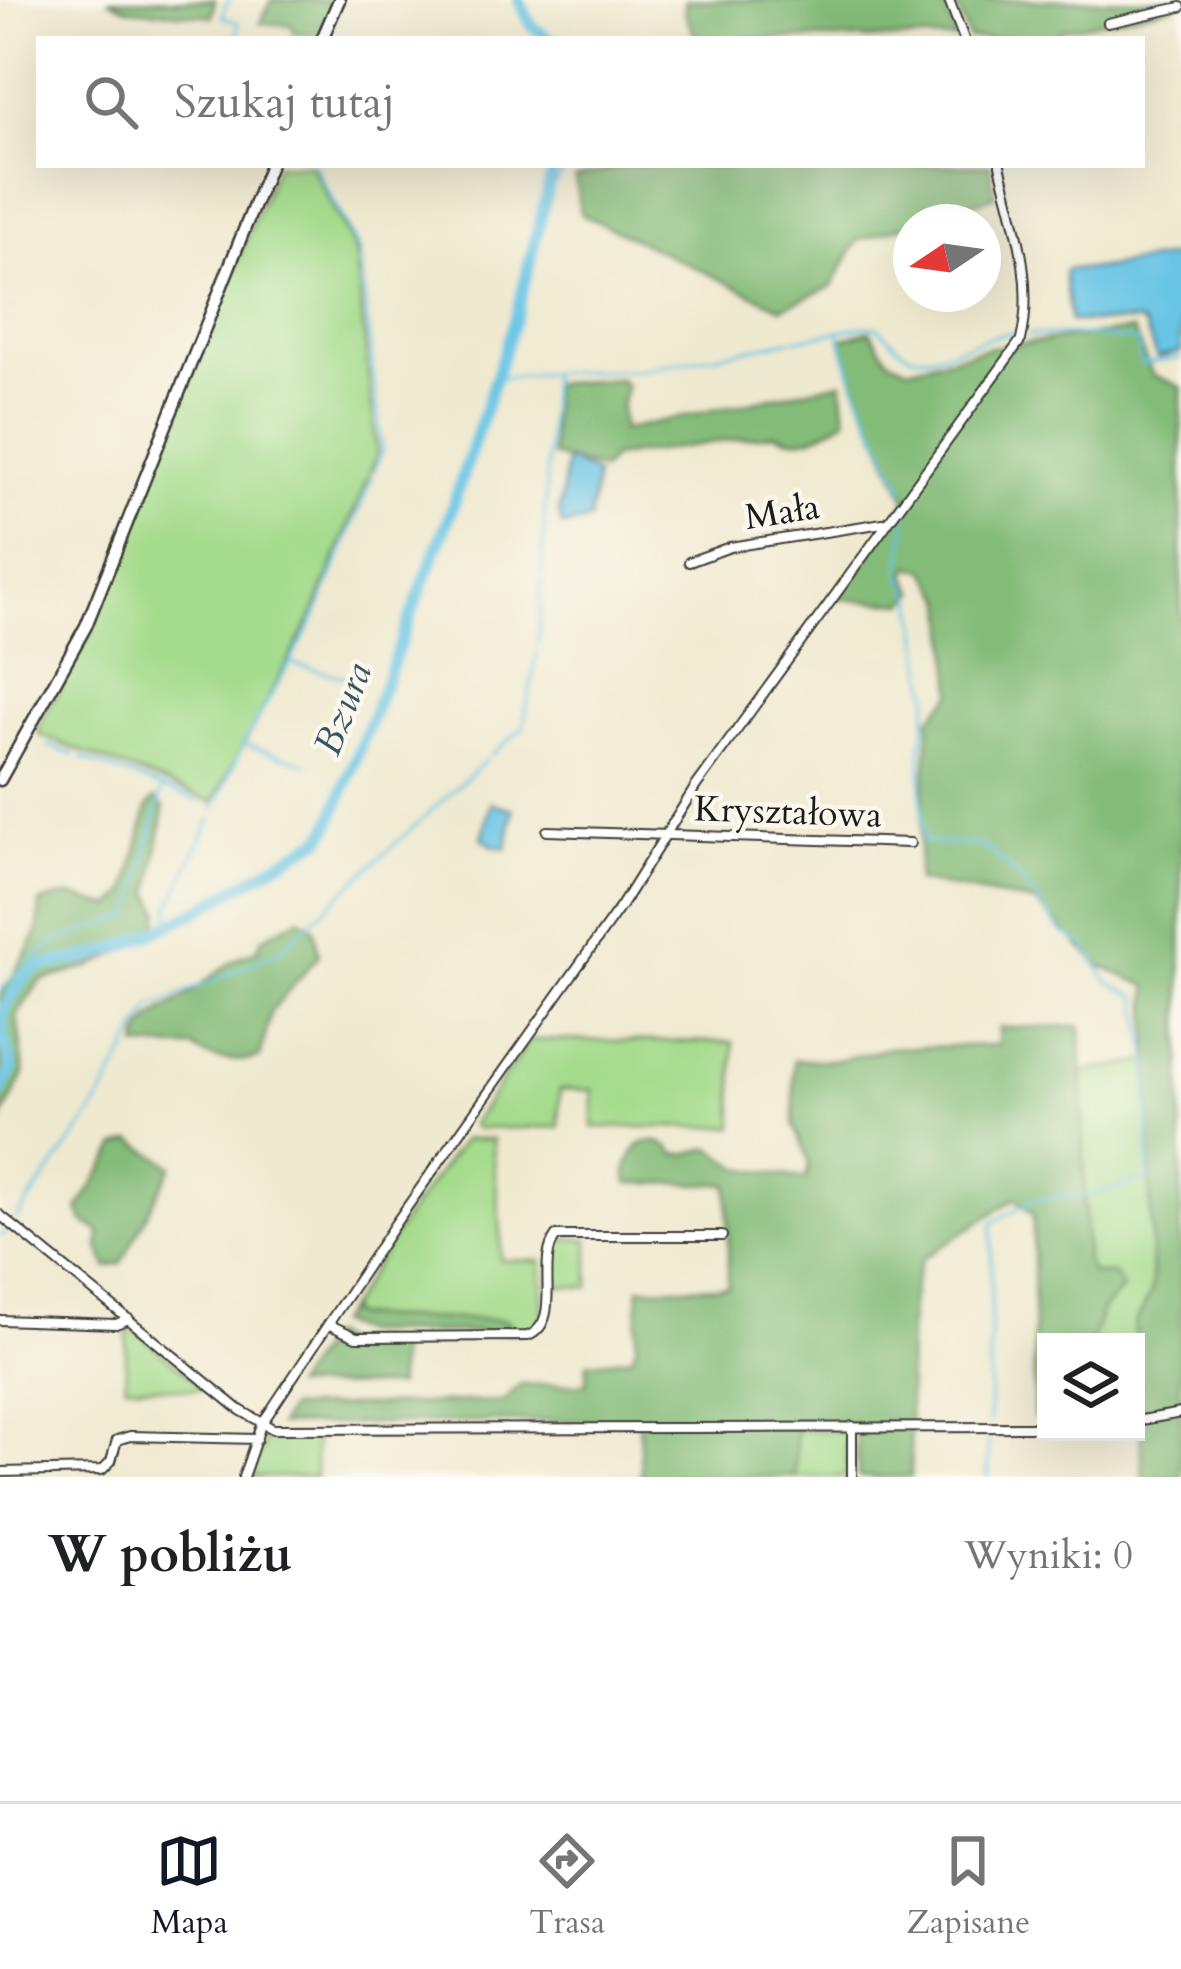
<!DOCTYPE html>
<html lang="pl">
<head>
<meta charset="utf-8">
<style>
  :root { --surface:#fff; --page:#f2f2f2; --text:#202124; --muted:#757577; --line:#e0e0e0; --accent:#111827 }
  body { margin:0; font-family:Cardo,serif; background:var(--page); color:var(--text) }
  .controls { position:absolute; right:36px; bottom:36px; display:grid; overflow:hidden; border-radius:0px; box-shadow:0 12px 48px #0002 }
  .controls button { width:108px; height:108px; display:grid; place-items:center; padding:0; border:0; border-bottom:3px solid var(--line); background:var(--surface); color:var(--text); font:60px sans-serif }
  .compass { position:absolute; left:893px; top:204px; width:108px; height:108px; border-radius:50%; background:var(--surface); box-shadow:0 12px 48px #0002; rotate:257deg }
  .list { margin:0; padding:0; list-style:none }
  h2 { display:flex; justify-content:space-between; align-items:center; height:156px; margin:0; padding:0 48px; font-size:51px }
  h2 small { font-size:39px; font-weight:400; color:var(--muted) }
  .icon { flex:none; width:66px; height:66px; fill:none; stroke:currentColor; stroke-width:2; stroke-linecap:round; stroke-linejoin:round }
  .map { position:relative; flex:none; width:1181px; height:1477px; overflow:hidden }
  .search { position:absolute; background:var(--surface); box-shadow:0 12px 48px #0002; left:36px; right:36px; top:36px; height:132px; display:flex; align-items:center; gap:30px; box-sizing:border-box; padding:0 42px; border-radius:0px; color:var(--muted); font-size:45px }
  .sheet { height:324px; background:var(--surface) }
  nav { display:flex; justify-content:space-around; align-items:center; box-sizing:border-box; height:168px; border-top:3px solid var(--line); background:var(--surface); font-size:33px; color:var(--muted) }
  nav a { display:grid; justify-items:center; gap:6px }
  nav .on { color:var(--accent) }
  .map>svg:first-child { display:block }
  .green { fill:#a4db8c; stroke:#607c54; stroke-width:3 }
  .forest { fill:#83bb78; stroke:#506c4a; stroke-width:3 }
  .water { fill:#67c5e5; stroke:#427080; stroke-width:3 }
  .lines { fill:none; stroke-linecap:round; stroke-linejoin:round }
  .stream { stroke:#67c5e5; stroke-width:3 }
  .river { stroke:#67c5e5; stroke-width:12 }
  .minor-casing { stroke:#3c3b37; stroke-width:12 }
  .tertiary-casing { stroke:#3c3b37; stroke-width:15 }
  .minor { stroke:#fff; stroke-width:8 }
  .tertiary { stroke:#fff; stroke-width:10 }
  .labels { text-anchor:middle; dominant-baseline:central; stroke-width:9; stroke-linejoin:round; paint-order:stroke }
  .street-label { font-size:36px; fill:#1c1c1c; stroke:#fbf7ec }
  .water-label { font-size:39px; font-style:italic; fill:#365762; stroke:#fbf7ec }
</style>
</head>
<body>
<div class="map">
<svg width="1181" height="1477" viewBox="0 0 1181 1477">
  <rect width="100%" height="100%" fill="#fbf7ec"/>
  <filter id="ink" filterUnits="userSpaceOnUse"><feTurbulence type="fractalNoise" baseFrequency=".00833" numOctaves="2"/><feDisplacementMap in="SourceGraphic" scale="24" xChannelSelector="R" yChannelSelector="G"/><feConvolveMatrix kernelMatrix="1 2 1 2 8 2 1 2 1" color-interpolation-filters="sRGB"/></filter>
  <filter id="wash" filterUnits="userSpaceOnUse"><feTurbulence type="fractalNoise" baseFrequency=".004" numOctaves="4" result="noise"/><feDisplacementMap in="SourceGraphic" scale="48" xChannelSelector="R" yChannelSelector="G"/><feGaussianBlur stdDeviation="2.7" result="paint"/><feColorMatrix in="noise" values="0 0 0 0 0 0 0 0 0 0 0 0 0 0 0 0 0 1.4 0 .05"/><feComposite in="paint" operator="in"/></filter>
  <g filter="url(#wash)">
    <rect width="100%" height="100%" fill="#efe9cf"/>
    <path class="green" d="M276,165h35l44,85 22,204 -64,161 -100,187 -174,-67 1,-11 44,-79z
      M530,1040l203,2 1,85h-141v-37l-33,-1 -1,38 -83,2 -4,-5z
      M1148,1061l4,230 -17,33 5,86 -4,1v-69h-44l-1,-5 11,-27 -16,-51 -4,-187z
      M464,1139h29c0,41 11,80 7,121l41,1 2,54 -4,9 -23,8 -9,-12 -151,-3 -8,-4 1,-7 64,-100z
      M558,1239h31v48l-40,-1 3,-36z
      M134,1329l72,61 -81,-5 2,-55z
      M795,1430l51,1 1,46h-52z
      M270,1438h45v39h-64l14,-37z"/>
    <path class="forest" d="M108,0h107l-3,16 -83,-7z
      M272,0h61l-14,35 -25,-2 -2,-8 -32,-2z
      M685,0h256l17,39h-262l-11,-26z
      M954,0h218l2,6 -114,24 1,9h-92z
      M629,165h361l5,31 -138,45 -25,45 -50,22 -201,-94 -6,-36z
      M1133,330l19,44 29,13v1090h-38l-8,-153 17,-33 -4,-305 -48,-20 -64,-63 -119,-22 13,-163 23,-24 -7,-93 -20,-31 -17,-3 -3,7 10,18 -11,11 -69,-4 71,-98 -52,-117 -14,-45 29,-8 19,28 19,9 85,-21z
      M620,379l6,8 -5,18 1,25 220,-48 4,37c-29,17 -39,27 -72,15l-161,23 -11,13 -50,-14 -1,-72z
      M155,799l9,9 -13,85 9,19 -5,23 -65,32 -50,14 -23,34 7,59 -24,49v-125l38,-65 2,-30c43,-17 41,2 74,3l13,-14 20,-84z
      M300,918l14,10 5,27 -48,56 -11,46c-16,7 -54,3 -66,-9l-56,-1c1,-26 24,-36 44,-48 28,-18 41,-37 75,-49l5,-12z
      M1081,1026l5,233 6,15h22l9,14 -21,22 -10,32h-46v75h-12l-1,-202 -17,-17 -94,61c-22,51 -11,160 -11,218h-53l-2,-55 -60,1 -1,54h-154l-2,-57 -360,5 10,-17 215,-7 16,-16 66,-1 1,-21 44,-6 5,-10 3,-59 89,-2v-102l-100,-1c-5,-21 11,-52 37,-38 13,6 2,8 17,9 9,0 19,-5 29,-6l29,20 66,11 3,-16 -15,-37v-66h45l50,-12 109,-3 1,-17z
      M133,1141l39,25 -51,98 -14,3 -8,-19 1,-16 -17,-11 -5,-12 40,-63z
      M349,1306l-1,7 8,4 151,3 9,12 -155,1 -25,-10z
      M329,1335l12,7 57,1 -1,43 -104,1z"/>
    <path class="water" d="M1181,255v97l-24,6 -13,-33 -5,-3h-69l-6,-49 3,-4h29z
      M570,461l26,14 -7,46 -27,5 -3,-12 7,-52z
      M491,803l22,6 -6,39 -14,-2 -11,-8z"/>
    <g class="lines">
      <path class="stream" d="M228,0l-6,17 16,5 -1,17
        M314,165l45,86 23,201 -8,19
        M551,183l6,-1 11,-17
        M839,332l15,50 50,108
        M1028,335h56l52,5 7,24 38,-6
        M494,379l68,-7 78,-2 225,-44 12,1c12,7 17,19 29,25 26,15 79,-20 111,-19
        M908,501l-7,73 13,24 15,99 -8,54 2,91 58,3 31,24 50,63 23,14 23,36 30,15 10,64 1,118 -56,15 -59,5 -42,24 -3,199
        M542,573l9,-198
        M538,645l4,-65
        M291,663l68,18
        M243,744l65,20
        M48,745l26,10
        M491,755l32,-27 14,-76
        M82,758l116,43
        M214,810l29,-66 72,-125 57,-142
        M169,922l2,-18 40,-86
        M0,992c41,-53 71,-57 132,-76l30,-127
        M17,1218l79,-110 54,-100 128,-56 208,-192
        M0,1236l8,-7
        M988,1477l1,-45"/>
      <path class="river" d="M519,0l13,26 17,13
        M0,1093l12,-25 -9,-31 -1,-25 20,-32 16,-14 49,-8 42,-14 63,-30 130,-76 6,-8 121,-313 68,-205 37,-147"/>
    </g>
  </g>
  <g filter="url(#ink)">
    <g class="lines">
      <g class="minor-casing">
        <path id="minor" d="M949,0l15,39
          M1108,23l73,-16
          M689,562l41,-15 153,-24
          M547,831l363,12
          M0,1215l240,195 33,19 773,-2
          M0,1320l116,4 13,-5
          M330,1325l26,12 172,-1c36,-15 7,-73 28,-100h166
          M1136,1421l45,-8
          M852,1426v51
          M0,1472l102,-2 9,-9 6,-21 13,-4 127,3
          M243,1477l18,-52 134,-201 226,-318 75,-120 325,-446c14,-59 -7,-118 -21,-175"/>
      </g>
      <g class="tertiary-casing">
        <path id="tertiary" d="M322,39l17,-39
          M0,780l86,-154 184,-461"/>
      </g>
      <use href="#minor" class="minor"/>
      <use href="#tertiary" class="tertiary"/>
    </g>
  </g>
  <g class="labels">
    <g class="street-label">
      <text transform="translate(782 512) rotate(-9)">Mała</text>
      <text transform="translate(788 812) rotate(2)">Kryształowa</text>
    </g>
    <g class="water-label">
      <text transform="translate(343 709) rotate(-69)">Bzura</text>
    </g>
  </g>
</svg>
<div class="controls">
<button><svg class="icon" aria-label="layers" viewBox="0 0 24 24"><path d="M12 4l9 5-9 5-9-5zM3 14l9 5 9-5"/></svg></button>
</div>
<svg class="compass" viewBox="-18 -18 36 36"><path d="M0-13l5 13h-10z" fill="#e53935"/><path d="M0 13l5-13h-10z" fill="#757577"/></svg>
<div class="search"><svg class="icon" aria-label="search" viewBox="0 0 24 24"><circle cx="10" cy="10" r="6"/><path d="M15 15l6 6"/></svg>Szukaj tutaj</div>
</div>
<section class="sheet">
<h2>W pobliżu<small>Wyniki: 0</small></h2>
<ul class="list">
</ul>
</section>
<nav>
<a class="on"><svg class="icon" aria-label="map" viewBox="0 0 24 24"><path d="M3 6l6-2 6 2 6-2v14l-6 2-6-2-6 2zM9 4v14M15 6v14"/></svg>Mapa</a>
<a><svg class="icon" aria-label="directions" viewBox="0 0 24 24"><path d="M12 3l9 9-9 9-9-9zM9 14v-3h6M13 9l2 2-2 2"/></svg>Trasa</a>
<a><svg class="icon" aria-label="saved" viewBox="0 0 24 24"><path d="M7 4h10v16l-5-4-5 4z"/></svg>Zapisane</a>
</nav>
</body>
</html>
